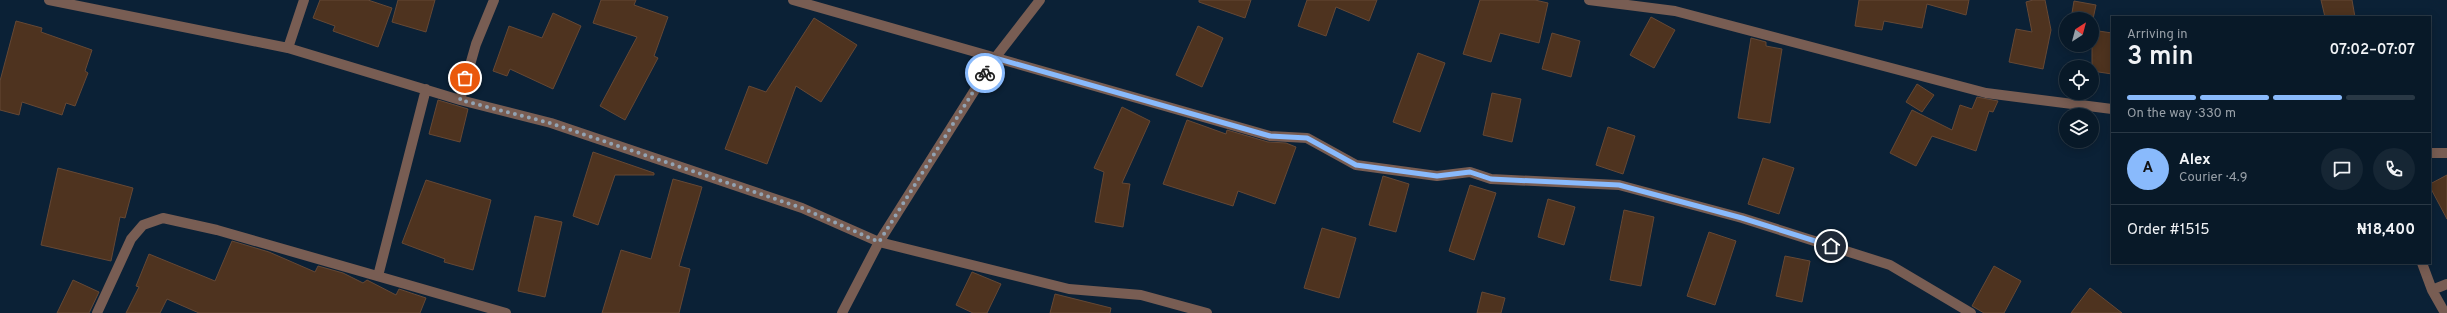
<!DOCTYPE html>
<html lang="en">
<head>
<meta charset="utf-8">
<style>
	:root { --surface:#081928; --page:#162634; --text:#f1f3f6; --muted:#98a0a8; --line:#293845; --accent:#89bafc }
	body { margin:0; font-family:Overpass,sans-serif; background:var(--page); color:var(--text); height:100vh; display:flex; flex-direction:column; font-size:15px; white-space:nowrap }
	* { box-sizing:border-box; margin:0 }
	p { font-size:13px; color:var(--muted) }
	.icon { flex:none; width:22px; height:22px; fill:none; stroke:currentColor; stroke-width:2; stroke-linecap:round; stroke-linejoin:round }
	.map { position:relative; flex:1; overflow:hidden }
	.details { position:absolute; left:2111px; top:16px; width:320px; height:248px; display:flex; flex-direction:column; background:var(--surface); border-radius:0px; box-shadow:0 2px 10px #0003,0 0 0 1px var(--line) }
	.details>* { flex:none }
	.needle { width:26px; rotate:36deg }
	.buttons { position:absolute; left:2059px; top:12px; display:grid; gap:8px }
	.buttons a { display:grid; place-items:center; width:40px; height:40px; border-radius:50%; background:var(--surface); box-shadow:0 2px 10px #0003,0 0 0 1px var(--line); font-size:20px }
	.pin { position:absolute; display:grid; place-items:center; width:34px; height:34px; color:#fff; margin:-17px; border:2px solid #fff; border-radius:50%; box-shadow:0 1px 4px #0007 }
	.courier { position:absolute; display:grid; place-items:center; width:40px; height:40px; margin:-20px; border:3px solid #89bafc; border-radius:50%; background:#fff; color:#222; box-shadow:0 1px 5px #0007 }
	.overview em { font-style:normal; font-weight:600 }
	.overview div { display:flex; flex-direction:column-reverse }
	.overview { display:flex; align-items:center; justify-content:space-between; height:68px; padding:0 16px }
	h1 { font-size:26px; font-weight:600; line-height:30px }
	.bar { display:grid; grid-template-columns:repeat(4,1fr); gap:6px 4px; align-content:center; height:48px; padding:0 16px }
	.bar i { height:5px; border-radius:3px; background:var(--line) }
	.bar .active { background:var(--accent) }
	.bar p { grid-column:span 4 }
	.line { display:flex; align-items:center; gap:10px; padding:0 16px; border-top:1px solid var(--line) }
	.line div { flex:1 }
	.round { display:grid; place-items:center; flex:none; width:42px; height:42px; border-radius:21px; background:var(--page) }
	.map>svg:first-child { display:block }
</style>
</head>
<body>
<div class="map">
<svg width="2447" height="313" viewBox="0 0 2447 313">
	<rect width="100%" height="100%" fill="#0b2136"/>
	<path fill="#4e331f" stroke="#654835" d="M320,0H368L392,8L378,47L333,31L335,26L313,18Z
		M398,0H435L426,32L392,22Z
		M601,0H636L634,5L668,17L654,56L658,58L625,120L600,106L637,37L593,23Z
		M1199,0H1251L1245,18L1199,2Z
		M1307,0H1377L1369,21L1336,7L1326,36L1298,26Z
		M1480,0H1535L1548,3L1539,43L1500,33L1491,62L1463,54Z
		M1859,0H1969L1966,15L1927,4L1922,28L1884,21L1882,30L1855,26Z
		M2033,0H2045L2051,30L2043,69L2009,62L2016,29L2032,32L2026,2Z
		M2321,0H2352L2355,17H2325Z
		M2074,1L2096,5L2093,19H2071Z
		M553,13L581,26L553,89L510,69L507,76L493,71L509,26L542,38Z
		M1651,17L1675,30L1654,68L1630,55Z
		M814,18L857,45L821,102L796,86L767,164L725,149L749,86L766,92Z
		M16,21L42,28L41,32L92,50L85,71L88,73L75,106L66,103L62,115L22,102L19,115L0,110V81Z
		M1198,26L1223,38L1202,87L1176,75Z
		M2092,30L2112,33V74L2092,71Z
		M1552,33L1580,41L1571,77L1542,69Z
		M1751,38L1766,42V46L1782,49L1770,123L1738,118Z
		M1418,53L1445,63L1420,132L1393,122Z
		M1917,84L1934,95L1922,112L1906,102Z
		M1492,93L1521,99L1512,142L1483,135Z
		M1977,97L1998,101L1993,112L1989,111L1976,151L1932,136L1916,166L1890,153L1912,110L1952,130L1960,105L1972,109Z
		M438,100L468,109L460,142L429,134Z
		M1122,107L1150,121L1122,183L1130,184L1123,227L1095,222L1104,172L1094,168Z
		M1187,120L1226,134L1227,130L1268,142L1286,143L1296,147L1275,204L1238,191L1233,206L1163,184Z
		M1608,127L1635,136L1623,174L1596,165Z
		M593,152L654,173V175H615L598,225L573,216Z
		M1763,158L1794,168L1779,214L1748,204Z
		M58,168L133,188L125,218L120,217L111,261L41,245Z
		M2447,175V219L2430,187V184Z
		M1383,176L1409,184L1396,232L1369,225Z
		M673,179L702,187L679,266L690,269L679,313H602L621,250L651,259Z
		M426,180L491,200L473,270L444,262L445,259L402,243Z
		M1470,185L1496,193L1474,260L1449,251Z
		M1548,199L1575,207L1564,245L1538,237Z
		M1624,210L1654,217L1641,286L1610,280Z
		M535,216L562,222L545,297L518,291Z
		M1322,228L1356,238L1339,298L1304,288Z
		M1709,232L1736,241L1715,305L1687,296Z
		M232,241L269,252L315,272L318,266L343,273L363,283L367,280L396,295L399,289L426,298L420,313H199L167,299L160,313H126L139,287L136,286L149,254L215,281Z
		M1785,256L1810,261L1802,302L1776,296Z
		M1994,266L2021,281L2004,313H1984L1972,306Z
		M972,272L1001,284L987,313H973L956,305Z
		M73,280L99,292L89,313H57Z
		M2090,288L2122,313H2071Z
		M1482,292L1505,298L1501,313H1477Z
		M1055,294L1111,308L1110,313H1050Z"/>
	<g fill="none" stroke-linecap="round" stroke-linejoin="round">
		<path stroke="#785d53" stroke-width="10" d="M49,0L288,48L460,100L551,123L802,208L879,242L1069,289L1141,295L1207,313
			M793,0L1270,136L1307,138L1356,165L1437,176L1470,172L1491,179L1619,185L1742,218L1890,265L1971,313
			M1589,0L1675,11L1986,93L2112,109
			M288,48L304,0
			M460,100L476,44L494,0
			M2430,153H2447
			M2422,263L2432,290L2445,313
			M378,276L426,89
			M2432,290L2447,284
			M97,313L131,239L143,225L163,218L217,230L506,313
			M842,313L879,242L995,58L1040,0"/>
	</g>
	<g fill="none" stroke-linecap="round" stroke-linejoin="round">
		<path stroke="#92a3b3" stroke-width="4" stroke-dasharray="0 7.2" d="M465,78L460,100L550,123L802,208L879,242L985,73"/>
		<path stroke="#89bafc" stroke-width="5" d="M985,73L995,58L1270,136L1307,138L1356,165L1437,176L1470,172L1491,179L1619,185L1742,218L1831,246"/>
	</g>
</svg>
<div class="buttons">
<a><svg class="needle" viewBox="-14 -14 28 28"><path d="M0-13l5 13h-10z" fill="#e53935"/><path d="M0 13l5-13h-10z" fill="#98a0a8"/></svg></a>
<a><svg class="icon" aria-label="locate" viewBox="0 0 24 24"><circle cx="12" cy="12" r="6"/><path d="M12 2v4M12 18v4M2 12h4M18 12h4"/></svg></a>
<a><svg class="icon" aria-label="layers" viewBox="0 0 24 24"><path d="M12 4l9 5-9 5-9-5zM3 14l9 5 9-5"/></svg></a>
</div>
<div class="pin" style="left:465px;top:78px;background:#ea580c"><svg class="icon" aria-label="bag" viewBox="0 0 24 24"><path d="M5 8h14l-1 12H6zM9 8a3 3 0 0 1 6 0"/></svg></div>
<div class="pin" style="left:1831px;top:246px;background:#1f2937"><svg class="icon" aria-label="home" viewBox="0 0 24 24"><path d="M3 11l9-7 9 7M6 9v11h12V9"/></svg></div>
<div class="courier" style="left:985px;top:73px"><svg class="icon" aria-label="bike" viewBox="0 0 24 24"><circle cx="6" cy="16" r="4"/><circle cx="18" cy="16" r="4"/><path d="M6 16l4-8h5l3 8M10 8l3 8H6M13 5h3"/></svg></div>
<section class="details">
<div class="overview"><div><h1>3 min</h1><p>Arriving in</p></div><em>07:02–07:07</em></div>
<div class="bar"><i class="active"></i><i class="active"></i><i class="active"></i><i></i><p>On the way · 330 m</p></div>
<div class="line" style="height:72px"><b class="round" style="background:var(--accent);color:#111">A</b><div><b>Alex</b><p>Courier · 4.9</p></div><a class="round"><svg class="icon" aria-label="chat" viewBox="0 0 24 24"><path d="M4 5h16v11H9l-5 4z"/></svg></a><a class="round"><svg class="icon" aria-label="phone" viewBox="0 0 24 24"><path d="M5 4h4l2 5-3 2q2 4 5 5l2-3 5 2v4C11 20 4 13 5 4z"/></svg></a></div>
<div class="line" style="height:52px"><div>Order #1515</div><b>₦18,400</b></div>
</section>
</div>
</body>
</html>
